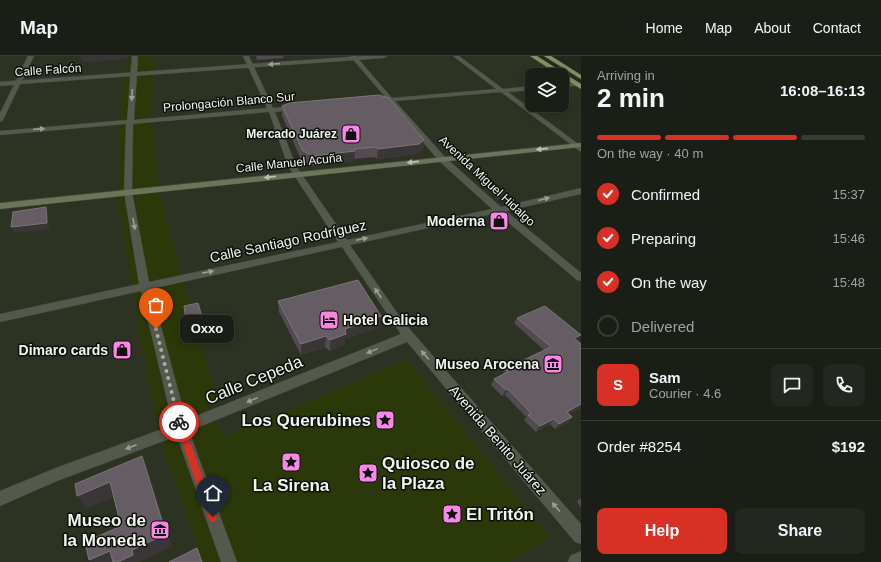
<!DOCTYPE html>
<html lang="en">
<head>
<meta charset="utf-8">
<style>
	:root { --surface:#1b1e16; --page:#24271f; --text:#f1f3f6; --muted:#a0a2a1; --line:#393c35; --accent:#d93025 }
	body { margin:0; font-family:Helvetica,sans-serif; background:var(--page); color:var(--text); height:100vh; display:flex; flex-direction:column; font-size:15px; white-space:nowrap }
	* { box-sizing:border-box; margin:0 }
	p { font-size:13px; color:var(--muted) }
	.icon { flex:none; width:22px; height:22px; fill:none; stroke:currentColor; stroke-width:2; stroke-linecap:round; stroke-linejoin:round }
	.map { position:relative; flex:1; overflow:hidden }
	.side { display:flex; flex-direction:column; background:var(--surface); width:300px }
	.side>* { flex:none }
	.buttons { position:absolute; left:525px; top:12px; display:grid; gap:8px }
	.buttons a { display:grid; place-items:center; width:44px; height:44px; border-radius:8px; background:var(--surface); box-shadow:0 2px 10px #0003,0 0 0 1px var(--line); font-size:20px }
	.pin { position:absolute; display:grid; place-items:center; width:34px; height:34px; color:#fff; margin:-41px -17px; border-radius:50% 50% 50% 0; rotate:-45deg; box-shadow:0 0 4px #0007 }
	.pin .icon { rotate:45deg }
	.courier { position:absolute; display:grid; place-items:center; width:40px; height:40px; margin:-20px; border:3px solid #d93025; border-radius:50%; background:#fff; color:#222; box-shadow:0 1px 5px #0007 }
	.bubble { position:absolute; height:28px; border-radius:8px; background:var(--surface); box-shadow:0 2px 10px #0003,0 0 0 1px var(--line); font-size:13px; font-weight:600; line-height:28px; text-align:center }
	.headline em { font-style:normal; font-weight:600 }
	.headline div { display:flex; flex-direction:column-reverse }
	.headline { display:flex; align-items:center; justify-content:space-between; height:68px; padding:0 16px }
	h1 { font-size:26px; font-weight:600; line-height:30px }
	.bar { display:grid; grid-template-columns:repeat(4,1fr); gap:6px 4px; align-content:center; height:48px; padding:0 16px }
	.bar i { height:5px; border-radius:3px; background:var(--line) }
	.bar .current { background:var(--accent) }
	.bar p { grid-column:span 4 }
	.line { display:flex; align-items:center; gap:10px; padding:0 16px; border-top:1px solid var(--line) }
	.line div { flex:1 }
	.round { display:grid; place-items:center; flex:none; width:42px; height:42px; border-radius:8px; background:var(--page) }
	ol { padding:0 16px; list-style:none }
	li { display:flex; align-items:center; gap:12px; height:44px }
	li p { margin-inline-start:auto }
	li .icon { padding:4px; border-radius:50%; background:var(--accent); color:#fff; stroke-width:4 }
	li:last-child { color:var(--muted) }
	li i { width:22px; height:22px; border:2px solid var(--line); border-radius:50% }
	.action { display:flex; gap:8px; margin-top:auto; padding:8px 16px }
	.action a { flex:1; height:46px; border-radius:8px; background:var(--accent); color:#fff; font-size:16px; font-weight:600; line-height:46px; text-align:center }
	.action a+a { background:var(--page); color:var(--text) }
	header { display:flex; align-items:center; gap:24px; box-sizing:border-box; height:56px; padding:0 20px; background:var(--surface); border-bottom:1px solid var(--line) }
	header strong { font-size:19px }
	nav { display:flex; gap:22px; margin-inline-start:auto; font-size:14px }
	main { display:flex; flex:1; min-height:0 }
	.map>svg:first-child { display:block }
</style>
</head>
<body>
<header>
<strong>Map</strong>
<nav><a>Home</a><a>Map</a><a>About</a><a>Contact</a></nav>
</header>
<main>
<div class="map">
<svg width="581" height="506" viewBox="0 0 581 506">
	<rect width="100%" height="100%" fill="#24281d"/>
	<path fill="#2d3322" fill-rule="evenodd" d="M0,0H535L581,29V506H0ZM532,19H562V49H532Z"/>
	<path fill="#2b3809" d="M130,0H154L152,62L159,132L182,220L218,344L208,347L223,381L407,304L550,481L511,506H204L163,392L140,282L118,145L119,72L125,16Z"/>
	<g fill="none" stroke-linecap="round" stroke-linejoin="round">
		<defs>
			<path id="minor" d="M28,0H34L21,27L16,28L15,27Z
				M132,0H138L134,64L267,52L243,0H249L273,52L296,50L299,52L296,54L275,56L296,110L347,184L492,153L439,105L389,46H373V44L386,42L350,0H356L392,42L496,33L453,0H459L503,33L532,30V34L508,36L581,90V96L501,36L395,45L445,101L501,151L581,132V138L506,155L581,217V225L577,224L497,157L350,189L398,258L413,277L581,468V488L575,486L407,286L189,375L237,506H221L177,380L57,425L0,450V435L53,413L173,369L141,235L0,266V258L139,228L124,136L126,68L0,79V75L127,64ZM269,56L288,110L338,186L149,226L132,136L133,68ZM342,191L401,278L186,364L151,233Z
				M577,26L579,27V29L562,32V28Z
				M581,495V506H568L570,500Z"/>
			<path id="tertiary" d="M362,0H387L384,2L20,28L3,64L0,66V57L14,29L0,30V26Z"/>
			<path id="secondary" d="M581,87V91L0,153V147Z"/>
			<path id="primary" d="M530,0H537L581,28V33L562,21V19H559Z
				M544,0H551L581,19V23Z"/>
		</defs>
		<use href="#minor" stroke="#3f433a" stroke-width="1"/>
		<use href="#tertiary" stroke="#3f433a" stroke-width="1"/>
		<use href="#secondary" stroke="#3f433a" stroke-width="1"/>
		<use href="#primary" stroke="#3f433a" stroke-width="1"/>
		<use href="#minor" fill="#54594d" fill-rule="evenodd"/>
		<use href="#tertiary" fill="#54594d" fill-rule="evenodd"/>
		<use href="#secondary" fill="#6a7559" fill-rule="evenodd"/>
		<use href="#primary" fill="#819164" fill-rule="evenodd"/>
	</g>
	<path fill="#544b52" d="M256,0H283L284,2L257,4Z
		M282,50L424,84L422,94L417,98L377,103L375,101L354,103V105L314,110L302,106L282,60Z
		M278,245L381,260L379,271L345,283L344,289L330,295L325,291L301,299L279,256Z
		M517,262L577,284L581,288V352L569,358L572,361L568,366L555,373L550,368L536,376L524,364L526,361L505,339L502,340L491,329L494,323L502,319L505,313L544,294L514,267Z
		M581,442V451L577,446Z"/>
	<path fill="#3a3536" d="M81,0H128V3L83,6Z
		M424,84L422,94L417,98L377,103L378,93Z
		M355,95L354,105L314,110V100Z
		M46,151L48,156L49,173L14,177L11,171Z
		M381,260L379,271L345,283L344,289L330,295V284L345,273Z
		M202,261L203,267L187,270L186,264Z
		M581,279L577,285L574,282Z
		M326,280L325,291L301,299V288Z
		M508,333L505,339L502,340L506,334Z
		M581,348V352L563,361L567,356Z
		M572,361L568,366L555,373L559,368Z
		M554,363L550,368L536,376L540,370Z
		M142,400L148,414L172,490L140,506H90L89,504L110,495L132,494Z
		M110,426L118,439L86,453L77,440Z"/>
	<path fill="#655d63" stroke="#7b7578" d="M379,39L389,42L424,84L419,88L378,93L377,91L354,93L355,95L314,100L303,95L282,50L289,47Z
		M46,151L47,167L11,171L13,156Z
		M358,224L381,260L345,273L346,278L330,284L326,280L301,288L278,245Z
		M198,247L202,261L186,264L184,250Z
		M545,250L581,279L574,282L581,288V348L567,356L572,361L559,368L554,363L540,370L528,359L531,357L508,333L506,334L494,323L508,316L505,313L551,291L517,262Z
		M142,400L166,478L132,494L133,499L118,506H113L110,495L89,504L85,486L121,470L110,426L77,440L75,428Z
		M197,492L202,506H169Z"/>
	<defs><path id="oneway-solid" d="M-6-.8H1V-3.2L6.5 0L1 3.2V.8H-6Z"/></defs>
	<g fill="#9b9f95">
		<use href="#oneway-solid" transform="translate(274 8) rotate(176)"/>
		<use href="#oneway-solid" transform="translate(132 39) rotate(94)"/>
		<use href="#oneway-solid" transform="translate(39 73) rotate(-5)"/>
		<use href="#oneway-solid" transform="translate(544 143) rotate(-14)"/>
		<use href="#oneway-solid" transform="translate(134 168) rotate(80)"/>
		<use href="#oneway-solid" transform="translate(362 183) rotate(-12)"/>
		<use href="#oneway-solid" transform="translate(208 216) rotate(-12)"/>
		<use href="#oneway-solid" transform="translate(378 237) rotate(-124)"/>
		<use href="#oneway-solid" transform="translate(372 295) rotate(158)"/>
		<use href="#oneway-solid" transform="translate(425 299) rotate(-131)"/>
		<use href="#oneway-solid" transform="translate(252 344) rotate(158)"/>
		<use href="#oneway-solid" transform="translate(131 391) rotate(159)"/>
		<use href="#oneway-solid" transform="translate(556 451) rotate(-131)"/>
	</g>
	<g fill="#bcc2b2">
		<use href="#oneway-solid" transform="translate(542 93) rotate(174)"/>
		<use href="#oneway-solid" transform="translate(413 106) rotate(174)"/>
		<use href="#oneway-solid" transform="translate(270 121) rotate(174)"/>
	</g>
	<path fill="#d93025" d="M179,363L183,366L217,461L216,465L213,466L210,465L208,461L175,366Z"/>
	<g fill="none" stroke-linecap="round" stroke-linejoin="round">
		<path stroke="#aaada5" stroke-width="4" stroke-dasharray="0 7.2" d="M156,273L179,366"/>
	</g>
	<defs>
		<symbol id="shop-square" viewBox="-11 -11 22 22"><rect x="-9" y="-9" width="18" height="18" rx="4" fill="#fa87e7" stroke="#0e100b"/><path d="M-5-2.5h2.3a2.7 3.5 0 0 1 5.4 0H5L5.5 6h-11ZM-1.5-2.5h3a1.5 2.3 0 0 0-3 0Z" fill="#111"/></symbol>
		<symbol id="hotel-square" viewBox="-11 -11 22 22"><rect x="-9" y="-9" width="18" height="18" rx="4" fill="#fa87e7" stroke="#0e100b"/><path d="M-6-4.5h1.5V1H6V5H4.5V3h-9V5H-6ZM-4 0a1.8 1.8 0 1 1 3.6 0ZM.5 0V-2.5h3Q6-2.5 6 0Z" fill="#111"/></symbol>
		<symbol id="museum-square" viewBox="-11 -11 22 22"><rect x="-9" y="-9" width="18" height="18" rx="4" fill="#fa87e7" stroke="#0e100b"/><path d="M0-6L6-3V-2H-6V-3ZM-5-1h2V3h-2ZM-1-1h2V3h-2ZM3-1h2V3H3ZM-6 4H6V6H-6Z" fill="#111"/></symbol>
		<symbol id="sight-square" viewBox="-11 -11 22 22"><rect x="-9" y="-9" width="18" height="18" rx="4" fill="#fa87e7" stroke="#0e100b"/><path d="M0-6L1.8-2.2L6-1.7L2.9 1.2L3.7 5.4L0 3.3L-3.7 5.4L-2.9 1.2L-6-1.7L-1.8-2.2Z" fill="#111"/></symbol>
	</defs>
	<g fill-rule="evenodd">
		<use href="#shop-square" x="340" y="67" width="22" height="22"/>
		<use href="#shop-square" x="488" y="154" width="22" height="22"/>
		<use href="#hotel-square" x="318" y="253" width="22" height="22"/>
		<use href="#shop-square" x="111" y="283" width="22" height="22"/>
		<use href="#museum-square" x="542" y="297" width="22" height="22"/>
		<use href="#sight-square" x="374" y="353" width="22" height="22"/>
		<use href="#sight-square" x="280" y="395" width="22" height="22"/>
		<use href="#sight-square" x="357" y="406" width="22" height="22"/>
		<use href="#sight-square" x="441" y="447" width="22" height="22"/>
		<use href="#museum-square" x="149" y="463" width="22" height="22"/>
	</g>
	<g text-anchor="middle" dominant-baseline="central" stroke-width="3" stroke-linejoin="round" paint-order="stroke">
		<g font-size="12" fill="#f2f5ee" stroke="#0e100b">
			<text transform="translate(48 14) rotate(-4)">Calle Falcón</text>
			<text transform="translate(229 46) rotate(-5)">Prolongación Blanco Sur</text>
			<text transform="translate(289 107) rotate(-6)">Calle Manuel Acuña</text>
			<text transform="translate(487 125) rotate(43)">Avenida Miguel Hidalgo</text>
		</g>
		<g font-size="12" font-weight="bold" fill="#f2f5ee" stroke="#0e100b" text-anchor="end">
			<text x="337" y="78">Mercado Juárez</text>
		</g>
		<g font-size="14" font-weight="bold" fill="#f2f5ee" stroke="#0e100b" text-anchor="end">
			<text x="485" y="165">Moderna</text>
			<text x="343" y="264" text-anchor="start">Hotel Galicia</text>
			<text x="108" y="294">Dimaro cards</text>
			<text x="539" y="308">Museo Arocena</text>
		</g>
		<g font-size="14" fill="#f2f5ee" stroke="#0e100b">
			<text transform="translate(288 185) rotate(-12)">Calle Santiago Rodríguez</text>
			<text transform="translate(498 384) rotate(49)">Avenida Benito Juárez</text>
		</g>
		<g font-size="17" fill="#f2f5ee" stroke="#0e100b">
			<text transform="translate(254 324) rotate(-22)">Calle Cepeda</text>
		</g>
		<g font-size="17" font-weight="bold" fill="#f2f5ee" stroke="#0e100b" text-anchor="end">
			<text x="371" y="364">Los Querubines</text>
			<text x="382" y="407" text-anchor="start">Quiosco de<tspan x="382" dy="20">la Plaza</tspan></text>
			<text x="291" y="429" text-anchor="middle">La Sirena</text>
			<text x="466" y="458" text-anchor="start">El Tritón</text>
			<text x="146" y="464">Museo de<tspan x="146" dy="20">la Moneda</tspan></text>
		</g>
	</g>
</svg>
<div class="buttons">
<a><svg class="icon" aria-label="layers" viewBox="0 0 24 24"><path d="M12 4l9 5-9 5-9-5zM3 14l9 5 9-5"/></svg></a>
</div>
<div class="pin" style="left:156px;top:273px;background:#ea580c"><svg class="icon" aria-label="bag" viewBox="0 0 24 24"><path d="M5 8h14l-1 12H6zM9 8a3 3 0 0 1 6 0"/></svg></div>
<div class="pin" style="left:213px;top:461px;background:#1f2937"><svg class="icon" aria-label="home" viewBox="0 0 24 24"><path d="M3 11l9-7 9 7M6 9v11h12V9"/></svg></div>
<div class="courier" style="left:179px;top:366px"><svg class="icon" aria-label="bike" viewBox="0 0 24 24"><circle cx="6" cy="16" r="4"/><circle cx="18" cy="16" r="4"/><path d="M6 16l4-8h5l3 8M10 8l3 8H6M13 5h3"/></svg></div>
<div class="bubble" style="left:180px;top:259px;width:54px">Oxxo</div>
</div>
<section class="side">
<div class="headline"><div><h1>2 min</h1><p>Arriving in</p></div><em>16:08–16:13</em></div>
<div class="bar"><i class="current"></i><i class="current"></i><i class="current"></i><i></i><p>On the way · 40 m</p></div>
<ol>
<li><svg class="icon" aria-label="check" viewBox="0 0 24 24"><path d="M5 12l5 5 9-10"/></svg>Confirmed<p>15:37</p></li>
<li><svg class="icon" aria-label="check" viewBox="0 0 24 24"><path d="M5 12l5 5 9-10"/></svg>Preparing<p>15:46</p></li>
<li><svg class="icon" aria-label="check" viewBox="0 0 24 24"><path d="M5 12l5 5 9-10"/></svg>On the way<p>15:48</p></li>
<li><i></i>Delivered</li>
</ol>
<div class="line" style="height:72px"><b class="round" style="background:var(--accent);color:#fff">S</b><div><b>Sam</b><p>Courier · 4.6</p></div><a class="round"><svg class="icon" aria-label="chat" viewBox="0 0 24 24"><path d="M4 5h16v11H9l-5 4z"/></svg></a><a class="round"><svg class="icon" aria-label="phone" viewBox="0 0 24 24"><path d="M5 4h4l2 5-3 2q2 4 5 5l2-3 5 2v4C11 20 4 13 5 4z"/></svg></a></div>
<div class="line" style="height:52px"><div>Order #8254</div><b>$192</b></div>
<div class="action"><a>Help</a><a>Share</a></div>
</section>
</main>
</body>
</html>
